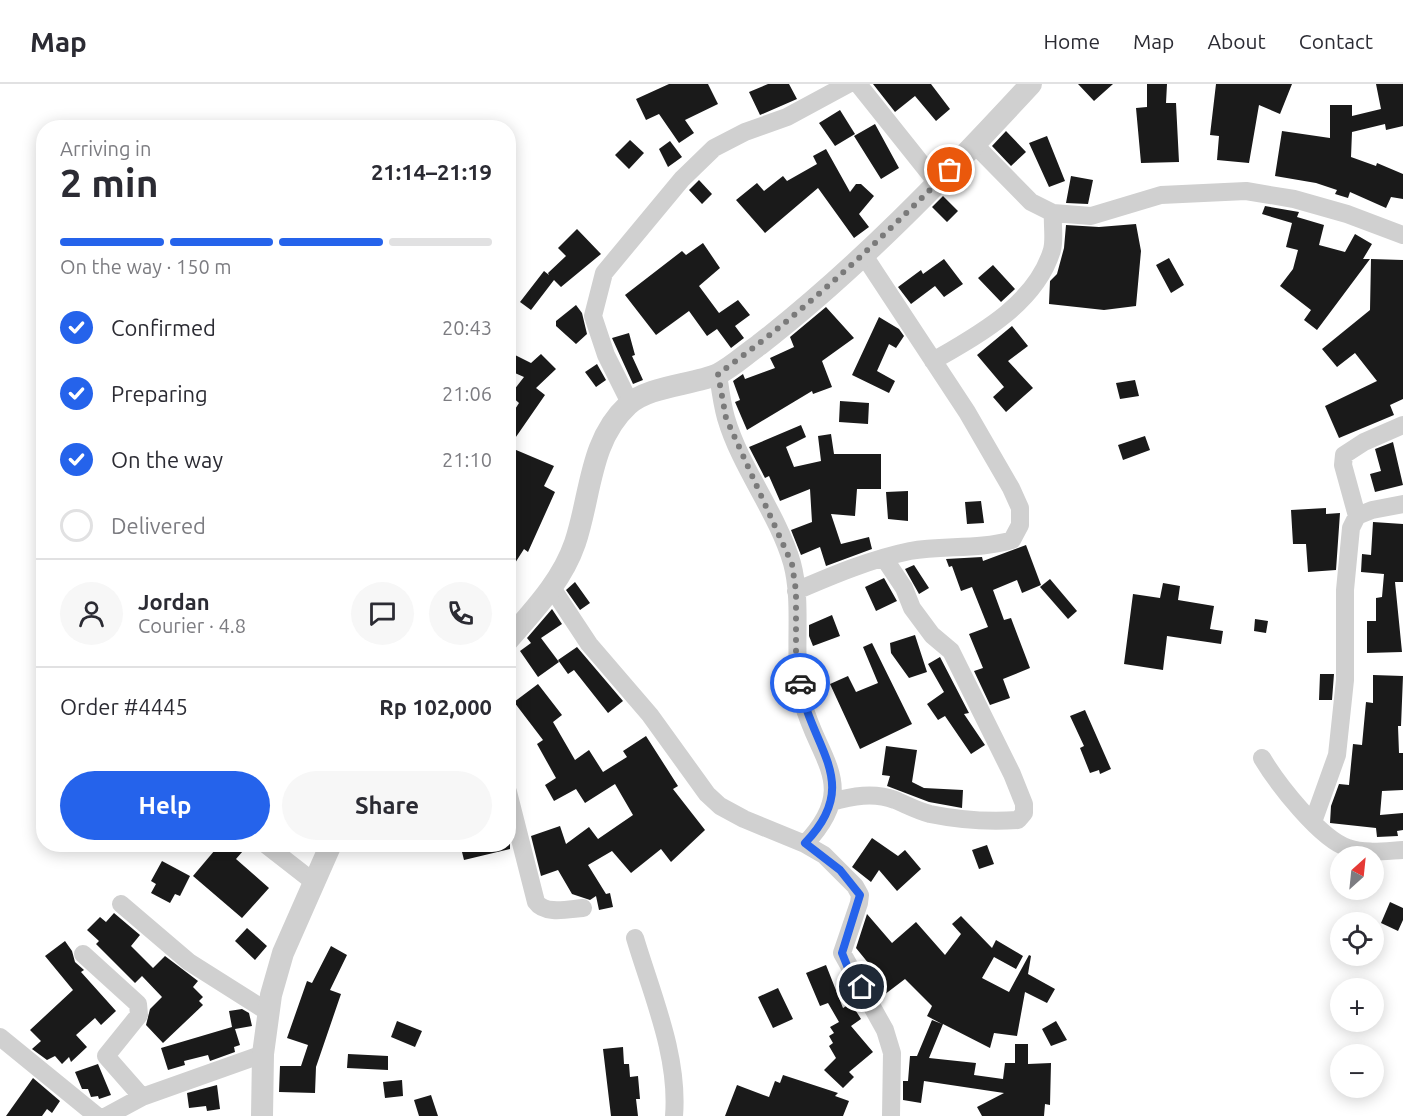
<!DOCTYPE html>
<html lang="en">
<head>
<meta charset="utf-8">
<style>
	:root { --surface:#fff; --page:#f7f7f7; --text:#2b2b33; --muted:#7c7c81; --line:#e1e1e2; --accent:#2563eb }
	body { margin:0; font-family:Ubuntu,sans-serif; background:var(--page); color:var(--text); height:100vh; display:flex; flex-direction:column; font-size:22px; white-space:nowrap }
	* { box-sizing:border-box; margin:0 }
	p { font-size:20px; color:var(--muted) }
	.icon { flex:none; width:33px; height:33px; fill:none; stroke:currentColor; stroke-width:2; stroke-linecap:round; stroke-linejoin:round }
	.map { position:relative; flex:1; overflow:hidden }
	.sheet { position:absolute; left:36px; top:36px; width:480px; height:732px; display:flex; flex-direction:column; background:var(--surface); border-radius:24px; box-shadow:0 3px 15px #0003 }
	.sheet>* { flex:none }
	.needle { width:39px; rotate:27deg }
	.controls { position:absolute; left:1330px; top:762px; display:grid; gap:12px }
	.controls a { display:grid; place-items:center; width:54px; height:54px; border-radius:50%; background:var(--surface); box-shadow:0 3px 15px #0003; font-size:30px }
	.pin { position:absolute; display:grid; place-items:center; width:51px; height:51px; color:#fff; margin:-26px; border:3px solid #fff; border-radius:50%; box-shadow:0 2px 6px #0007 }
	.courier { position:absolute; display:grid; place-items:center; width:60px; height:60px; margin:-30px; border:4px solid #2563eb; border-radius:50%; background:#fff; color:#222; box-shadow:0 2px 8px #0007 }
	.headline em { font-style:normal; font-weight:700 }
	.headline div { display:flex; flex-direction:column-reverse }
	.headline { display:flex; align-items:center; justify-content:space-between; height:102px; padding:0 24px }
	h1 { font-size:39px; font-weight:700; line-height:45px }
	.bar { display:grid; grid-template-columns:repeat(4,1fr); gap:9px 6px; align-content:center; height:72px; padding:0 24px }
	.bar i { height:8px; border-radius:4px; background:var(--line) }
	.bar .selected { background:var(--accent) }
	.bar p { grid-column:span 4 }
	.line { display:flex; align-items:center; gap:15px; padding:0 24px; border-top:2px solid var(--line) }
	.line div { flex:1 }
	.round { display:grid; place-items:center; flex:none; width:63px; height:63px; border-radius:32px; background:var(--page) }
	ol { padding:0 24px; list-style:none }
	li { display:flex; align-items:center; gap:18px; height:66px }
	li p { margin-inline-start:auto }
	li .icon { padding:6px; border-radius:50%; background:var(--accent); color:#fff; stroke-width:4 }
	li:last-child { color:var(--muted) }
	li i { width:33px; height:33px; border:3px solid var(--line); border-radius:50% }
	.button { display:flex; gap:12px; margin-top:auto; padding:12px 24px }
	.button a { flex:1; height:69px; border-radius:36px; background:var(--accent); color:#fff; font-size:24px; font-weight:700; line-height:69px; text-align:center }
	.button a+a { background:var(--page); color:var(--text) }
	header { display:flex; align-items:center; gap:36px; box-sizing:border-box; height:84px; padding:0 30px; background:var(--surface); border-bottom:2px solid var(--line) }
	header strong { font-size:28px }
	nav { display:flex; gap:33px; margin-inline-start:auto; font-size:21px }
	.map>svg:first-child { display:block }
</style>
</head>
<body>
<header>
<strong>Map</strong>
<nav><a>Home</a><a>Map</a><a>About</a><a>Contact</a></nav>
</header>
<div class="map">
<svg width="1403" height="1032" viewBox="0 0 1403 1032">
	<rect width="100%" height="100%" fill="#fff"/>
	<path fill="#1a1a1a" d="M669,0H708L718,20L685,36L694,49L679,59L659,30L646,36L636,15Z
		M768,0H789L797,15L760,31L749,8Z
		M873,0H931L950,25L936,37L915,12L895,28Z
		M1078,0H1113L1094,17Z
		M1147,0H1167L1166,19H1176L1179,78L1141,79L1136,24L1147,23Z
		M1216,0H1292L1280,30L1259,21L1249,79L1217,76L1219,52L1210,51Z
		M1376,0H1403V42L1386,46L1385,40L1352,48L1351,73L1376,82L1377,79L1403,90V115L1391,113L1386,124L1350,108L1348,114L1335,110L1337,106L1316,99L1275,92L1282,47L1330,54V21H1352V32L1381,25Z
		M840,26L855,50L835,62L819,39Z
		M875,40L899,84L881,95L854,52Z
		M1006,47L1026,68L1011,82L992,62Z
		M1047,52L1065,97L1049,103L1029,59Z
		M630,56L644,69L629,85L615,71Z
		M670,57L682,73L668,83L659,65Z
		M826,65L850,108L856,100H861L874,112L859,130L869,143L854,154L818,104L765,149L736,116L757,99L764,107L783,92L787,97L817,80L813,72Z
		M1071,92L1093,96L1088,120L1066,119Z
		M699,96L712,110L702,120L689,106Z
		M943,112L958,127L947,138L932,123Z
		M1265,122L1299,128L1297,133L1324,141L1319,161L1345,168L1355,150L1372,160L1363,175H1370L1317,246L1304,236L1311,226L1280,202L1293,185L1298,166L1286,163L1292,139L1262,130Z
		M1136,140L1141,167L1136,222L1104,226L1049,220L1050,197L1057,190L1064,164L1066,141L1099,143Z
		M577,145L601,170L561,203L554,196L531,226L520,218L544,187L549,191L548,189L566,172L558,164Z
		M703,159L720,184L699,202L719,229L738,216L750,231L735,242L744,254L731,264L717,245L707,252L689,227L656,251L625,211L682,167L686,171Z
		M1169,174L1184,201L1171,209L1156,181Z
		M944,175L963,200L944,213L935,202L911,220L898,203L921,186L923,190Z
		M1371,175L1403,176V315L1390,321L1394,331L1339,354L1325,322L1377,297L1355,269L1337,283L1322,265L1370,226Z
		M993,181L1015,205L1001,218L978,194Z
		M576,221L582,229L587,250L576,260L556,242V237Z
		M826,223L854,254L822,277L832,303L813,310L812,307L747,346L735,318L740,316L733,297L743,290L745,295L775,284L770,274L794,263L790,253Z
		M879,233L899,245L904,252L896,264L889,260L877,287L895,297L889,309L852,291Z
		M1012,242L1028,262L1008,277L1033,304L1006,328L993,313L1004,303L977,271Z
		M629,249L635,271L632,272L643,296L633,300L612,254Z
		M541,270L556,285L536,304L545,311L509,363L554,382L544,402L555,408L528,468L524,465L508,490V336L519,319L510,311L524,293L508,286V277L515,271L531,279Z
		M597,280L606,296L596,303L585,288Z
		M1135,296L1139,312L1120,315L1116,299Z
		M840,317L869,319L868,340L839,338Z
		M801,341L806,353L786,363L794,383L821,377L818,352L831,350L834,370H881V405H857L855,432L831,430L841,460L869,453L872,465L826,482L820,463L801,471L791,446L812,438L810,405L780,417L769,392L765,394L749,363Z
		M1145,352L1150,366L1123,376L1118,361Z
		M1393,358L1403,401L1375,408L1370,390L1381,387L1375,365Z
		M908,407V437L888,435L886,408Z
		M981,417L984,439L967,440L965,418Z
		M1326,424V430L1340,429L1336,486L1308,488L1306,460H1293L1291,426Z
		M1373,438L1403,440V498H1395L1402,568L1367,569V537H1376V514L1382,513L1384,490L1361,488L1362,470L1371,471Z
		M1026,461L1041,501L1022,509L1017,496L993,506L1004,536L1011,534L1030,584L1003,595L1010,614L990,621L974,587L983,584L969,550L988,543L972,503L961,507L952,482L949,483L946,475L982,473L983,477Z
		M914,481L929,504L919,510L905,485Z
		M884,494L897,517L876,527L865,503Z
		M1050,495L1077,527L1068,535L1040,503Z
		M575,498L590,519L580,526L566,506Z
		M1163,499L1180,502L1178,516L1214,522L1210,545L1223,547L1221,560L1167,552L1163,586L1124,580L1133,510L1160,514Z
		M552,525L562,540L541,554L559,578L538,593L520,567L531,559L527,554Z
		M832,531L840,552L813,562L809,552V541Z
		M1255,535L1268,537L1266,549L1254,547Z
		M915,551L927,588L909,594L891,569L890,559Z
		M872,559L912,640L860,665L830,600L848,592L856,608L878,599L863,563Z
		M577,563L623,617L608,629L574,586L568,590L558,576Z
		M940,573L969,629L964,630L985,661L971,670L945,632L938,636L927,620L944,608L928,580Z
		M1320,590H1334L1332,616H1319Z
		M1373,591L1403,592L1401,642H1398L1399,669H1403V706L1382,707L1380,731L1403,729V746L1397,747L1398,752L1377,753L1376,744L1330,739L1331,722L1339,700L1349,701L1353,660L1362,661L1366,618L1373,619Z
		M538,600L562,631L553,638L575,676L589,666L603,688L627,673L623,667L646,652L678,702L673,705L705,746L671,778L661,765L631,789L612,767L588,781L606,810L610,809L613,823L599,826L596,812L590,816L572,810L558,786L541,792L531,752L560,742L566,760L589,743L598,755L633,731L615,700L585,719L576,705L554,717L545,701L556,694L537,660L543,656L514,618Z
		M1085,626L1111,685L1100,690L1099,686L1090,689L1080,664L1084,662L1070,632Z
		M886,662L917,666L912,698L924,704L963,706L962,724L929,718L887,702L890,692L882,691Z
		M872,754L898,772L905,766L921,785L897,807L879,786L871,798L852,783Z
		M220,760H249L236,775L269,804L242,834L193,792Z
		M460,760H510V765L464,776Z
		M987,761L994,780L979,785L972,766Z
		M162,777L190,792L180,812L175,810L170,819L151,809L156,800L151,797Z
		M1390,818L1403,824V836L1398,847L1381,839Z
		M114,829L140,851L131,862L153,884L165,872L198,897L193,903L203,913L199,917L203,921L163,959L146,941L150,925L162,913L142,892L135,899L96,860L99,857L87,846L100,833L106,838Z
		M867,830L892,859L916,838L945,871L961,850L952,840L961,832L992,864L996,856L1023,872L1016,885L994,873L982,894L1009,908L1029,871L1031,872L1028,890L1055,905L1047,919L1025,908L1017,952L994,949L990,964L943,940L929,974L976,979L974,991L1003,995L1005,979H1015V960H1028V980L1051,979L1050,1021L1045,1020L1044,1032H982L977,1023L1004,1009L924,997L921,1019L903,1016V997H908L910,972H917L932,936L942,940L927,932L932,922L905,895L880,914L871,897L878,891L856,864Z
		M247,844L267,862L255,876L235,857Z
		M65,857L72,867L75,878L84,886L81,888L116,927L101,941L95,934L76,951L87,963L71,978L69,973L62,980L55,972L47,976L32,965L41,957L30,946L73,906L45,872Z
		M331,862L347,871L330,906L341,910L316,983L315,1009L279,1008L280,982H301L308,961L287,954L307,897L312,899Z
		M826,881L843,924L851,919L861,935L851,942L873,968L849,988L854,993L843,1004L824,986L836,974L829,962L833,959L829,952L834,949L830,943L839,938L828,919L820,922L806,889Z
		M778,904L793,935L773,944L758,913Z
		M242,925L249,929L252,942L235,945L240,961L234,963L235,968L210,977L208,971L184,977L185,981L168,986L161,964L232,943L229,927Z
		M397,937L422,947L415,963L391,953Z
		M1056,937L1067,956L1051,962L1042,945Z
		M623,963L624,980H629L630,993L638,992L640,1015H636L638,1032H611L603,965Z
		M348,970L388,972V986L347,984Z
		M98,980L111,1011L99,1015L98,1012L91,1013L88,1005H82L75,988Z
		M783,991L838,1009L835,1012L849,1017L843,1032H725L737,1001L769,1013L775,997L780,999Z
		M33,994L60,1017L52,1029L47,1025L42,1032H6Z
		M402,996L403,1012L385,1014L383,998Z
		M217,1001L220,1025L207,1027L206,1022L189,1024L187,1009Z
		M431,1011L438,1032H419L414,1016Z"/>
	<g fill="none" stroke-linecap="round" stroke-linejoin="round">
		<path stroke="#d0d0d0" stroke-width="18" d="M858,0L937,99
			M975,61L1031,118L1053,129L1091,132L1161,111L1246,107L1294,115L1347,130L1403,151
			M933,277C978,251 1036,220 1052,166C1055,155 1052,141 1053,129
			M718,290C720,304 722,320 726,334C741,385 777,428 792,479C804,524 791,573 803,619C819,678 860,702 805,760
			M630,319L606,271L593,232L604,189L682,95L714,64L745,48L787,33L848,0
			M1357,432L1343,381L1344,371L1364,358L1403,341
			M552,504L589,560L650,631L707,710L720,722L744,735L805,760L824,771L855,802L860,811L859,819L842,869L885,946L892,969L891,1032
			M796,507C833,491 871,475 910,467C944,461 979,466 1012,456L1020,441V424L1011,404L967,328L863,170
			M1262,674C1277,699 1320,755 1348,764C1365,770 1385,767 1403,766
			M508,708L536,818C545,831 569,825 583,824
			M831,718C852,712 874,708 895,716C907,721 918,727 930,730C959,736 988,738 1018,736L1024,729V720L1012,690L951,567L932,551L912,524L904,504L884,474
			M1313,738L1337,671L1345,596V506L1351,444L1357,432L1372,426L1403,420
			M265,760L315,799
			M121,820L189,878L268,928
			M635,854C652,911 679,972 674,1032
			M83,870L138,920L139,931L106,972L142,1013
			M0,953L97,1032
			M107,1032L142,1013L263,970"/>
		<path stroke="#d0d0d0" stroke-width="22" d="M508,556C534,526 562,497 575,459C591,412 589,357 628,321C648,302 693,301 718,290C732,283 746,270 759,261C858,184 946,92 1031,0
			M262,1032L263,970L271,911L283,869L331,760"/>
	</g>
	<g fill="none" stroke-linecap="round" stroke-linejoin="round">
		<path stroke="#7a7a7a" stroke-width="6" stroke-dasharray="0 10.8" d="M800,599L796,570V507L792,480L726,334L718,290C802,230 877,159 950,86"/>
		<path stroke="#2563eb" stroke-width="8" d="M800,599C810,664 864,698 805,759L840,786L860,811L842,869L848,884L862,903"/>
	</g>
</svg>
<div class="controls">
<a><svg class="needle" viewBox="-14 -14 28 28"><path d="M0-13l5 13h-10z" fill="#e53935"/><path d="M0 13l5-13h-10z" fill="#7c7c81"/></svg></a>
<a><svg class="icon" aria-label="locate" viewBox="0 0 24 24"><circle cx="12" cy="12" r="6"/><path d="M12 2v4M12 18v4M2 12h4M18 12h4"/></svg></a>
<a>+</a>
<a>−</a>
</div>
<div class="pin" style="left:950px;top:86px;background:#ea580c"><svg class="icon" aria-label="bag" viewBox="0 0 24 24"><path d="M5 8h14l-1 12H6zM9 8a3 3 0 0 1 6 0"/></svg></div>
<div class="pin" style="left:862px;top:903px;background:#1f2937"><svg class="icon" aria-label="home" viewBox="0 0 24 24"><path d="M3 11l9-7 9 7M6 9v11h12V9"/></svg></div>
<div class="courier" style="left:800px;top:599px"><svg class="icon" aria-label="car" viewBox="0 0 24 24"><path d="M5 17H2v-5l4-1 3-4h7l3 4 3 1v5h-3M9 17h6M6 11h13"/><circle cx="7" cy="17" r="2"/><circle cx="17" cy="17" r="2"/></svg></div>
<section class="sheet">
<div class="headline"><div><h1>2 min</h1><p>Arriving in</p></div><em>21:14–21:19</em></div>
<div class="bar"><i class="selected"></i><i class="selected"></i><i class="selected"></i><i></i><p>On the way · 150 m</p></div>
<ol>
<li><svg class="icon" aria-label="check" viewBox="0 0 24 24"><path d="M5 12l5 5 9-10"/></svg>Confirmed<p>20:43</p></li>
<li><svg class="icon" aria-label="check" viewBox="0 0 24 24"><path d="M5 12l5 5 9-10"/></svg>Preparing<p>21:06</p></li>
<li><svg class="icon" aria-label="check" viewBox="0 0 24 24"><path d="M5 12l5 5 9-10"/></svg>On the way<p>21:10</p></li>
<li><i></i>Delivered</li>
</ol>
<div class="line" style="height:108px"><a class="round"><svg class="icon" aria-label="person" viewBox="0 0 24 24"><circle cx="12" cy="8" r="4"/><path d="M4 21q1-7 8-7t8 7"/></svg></a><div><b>Jordan</b><p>Courier · 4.8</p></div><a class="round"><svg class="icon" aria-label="chat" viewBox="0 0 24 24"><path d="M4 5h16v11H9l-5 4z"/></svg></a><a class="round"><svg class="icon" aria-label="phone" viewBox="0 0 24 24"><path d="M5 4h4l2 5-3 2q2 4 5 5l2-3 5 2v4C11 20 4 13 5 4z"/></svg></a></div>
<div class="line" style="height:78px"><div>Order #4445</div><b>Rp 102,000</b></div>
<div class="button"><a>Help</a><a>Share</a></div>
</section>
</div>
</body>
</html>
